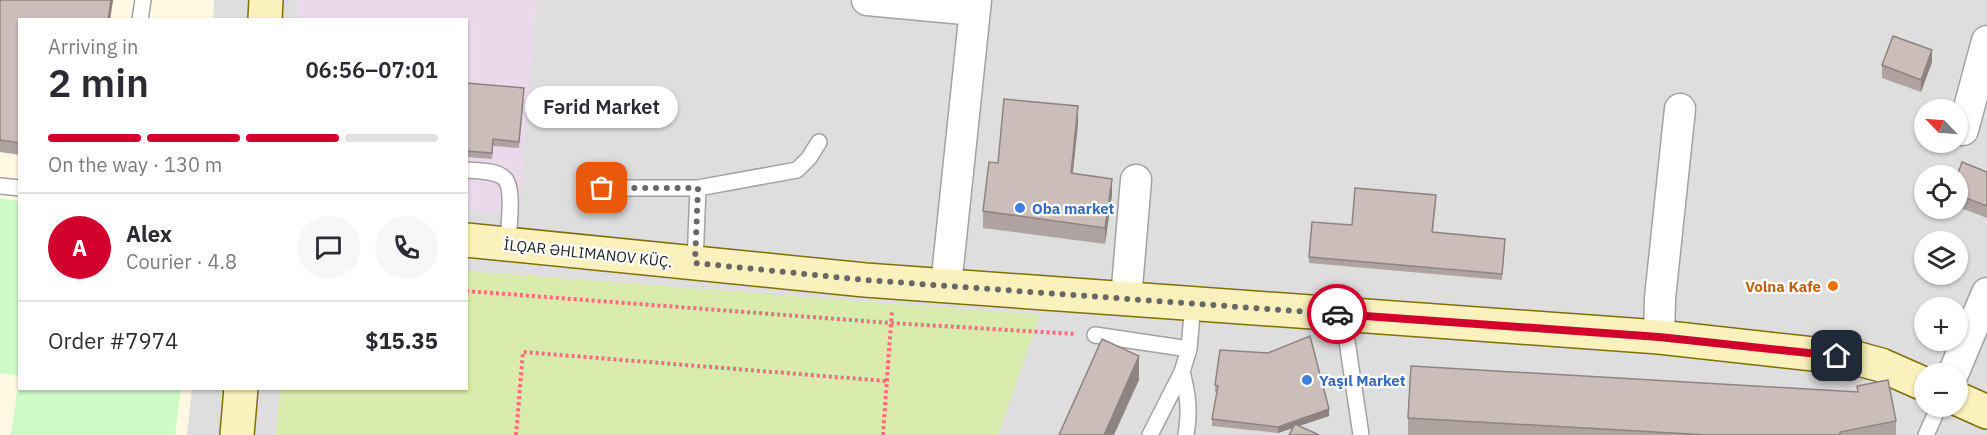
<!DOCTYPE html>
<html lang="en">
<head>
<meta charset="utf-8">
<style>
	:root { --surface:#fff; --page:#f7f7f7; --text:#2b2b33; --muted:#7c7c81; --line:#e1e1e2; --accent:#d2002d }
	body { margin:0; font-family:"IBM Plex Sans",sans-serif; background:var(--page); color:var(--text); height:100vh; display:flex; flex-direction:column; font-size:22px; white-space:nowrap }
	* { box-sizing:border-box; margin:0 }
	p { font-size:20px; color:var(--muted) }
	.icon { flex:none; width:33px; height:33px; fill:none; stroke:currentColor; stroke-width:2; stroke-linecap:round; stroke-linejoin:round }
	.map { position:relative; flex:1; overflow:hidden }
	.side { position:absolute; left:18px; top:18px; width:450px; height:372px; display:flex; flex-direction:column; background:var(--surface); border-radius:0px; box-shadow:0 2px 4px #0004 }
	.side>* { flex:none }
	.needle { width:39px; rotate:295deg }
	.controls { position:absolute; left:1914px; top:99px; display:grid; gap:12px }
	.controls a { display:grid; place-items:center; width:54px; height:54px; border-radius:50%; background:var(--surface); box-shadow:0 2px 4px #0004; font-size:30px }
	.pin { position:absolute; display:grid; place-items:center; width:51px; height:51px; color:#fff; margin:-26px; border-radius:12px; box-shadow:0 3px 9px #0006 }
	.courier { position:absolute; display:grid; place-items:center; width:60px; height:60px; margin:-30px; border:4px solid #d2002d; border-radius:50%; background:#fff; color:#222; box-shadow:0 2px 8px #0007 }
	.bubble { position:absolute; height:42px; border-radius:21px; background:var(--surface); box-shadow:0 2px 4px #0004; font-size:20px; font-weight:600; line-height:42px; text-align:center }
	.head em { font-style:normal; font-weight:600 }
	.head div { display:flex; flex-direction:column-reverse }
	.head { display:flex; align-items:center; justify-content:space-between; height:102px; padding:0 30px }
	h1 { font-size:39px; font-weight:600; line-height:45px }
	.bar { display:grid; grid-template-columns:repeat(4,1fr); gap:9px 6px; align-content:center; height:72px; padding:0 30px }
	.bar i { height:8px; border-radius:4px; background:var(--line) }
	.bar .current { background:var(--accent) }
	.bar p { grid-column:span 4 }
	.line { display:flex; align-items:center; gap:15px; padding:0 30px; border-top:2px solid var(--line) }
	.line div { flex:1 }
	.round { display:grid; place-items:center; flex:none; width:63px; height:63px; border-radius:32px; background:var(--page) }
	.map>svg:first-child { display:block }
</style>
</head>
<body>
<div class="map">
<svg width="1987" height="435" viewBox="0 0 1987 435">
	<rect width="100%" height="100%" fill="#f1ece8"/>
	<path fill="#dfdede" fill-rule="evenodd" d="M0,0H1987V435H0ZM20,20H466V388H20ZM1924,110H1958V142H1924ZM1924,176H1958V208H1924ZM1924,242H1958V274H1924ZM1924,308H1958V340H1924ZM1924,374H1958V406H1924Z"/>
	<path fill="#ead9eb" d="M298,0H536L519,214L467,210L466,20H297Z"/>
	<path fill="#fff9e3" d="M0,0H214L213,19L20,20V388L192,389L187,435H0Z"/>
	<path fill="#daecad" d="M467,271L1040,315L998,435H276L280,389L466,388Z"/>
	<path fill="#ccfbc5" d="M0,198L19,201V376L0,373Z
		M19,377L20,388L181,389L175,435H11Z"/>
	<g fill="none" stroke-linecap="round" stroke-linejoin="round">
		<defs>
			<path id="lane" d="M140,20L143,0
				M466,170C478,171 495,170 504,178C515,187 508,230 508,244
				M0,186L20,188
				M602,188H698L797,170L809,158L819,142
				M695,263L698,188
				M1343,314L1361,435
				M1095,335L1189,349
				M1182,372C1188,394 1190,412 1186,435
				M1150,435L1182,372L1189,349L1193,303
				M1926,435L1939,406"/>
			<path id="street" d="M867,0L975,10
				M1963,130L1987,41
				M946,286L976,0
				M1126,299L1136,180
				M1659,337L1660,298L1680,109
				M1953,374L1987,293"/>
			<path id="secondary" d="M265,20L266,0
				M466,240L865,280L1659,337L1859,359L1881,365L1924,384
				M1958,399L1987,412
				M237,435L241,388"/>
		</defs>
		<use href="#lane" stroke="#a2a2a2" stroke-width="18"/>
		<use href="#street" stroke="#a2a2a2" stroke-width="33"/>
		<use href="#secondary" stroke="#7e7002" stroke-width="36"/>
		<path stroke="#fd6d7d" stroke-width="4" stroke-dasharray="3 3" stroke-linecap="butt" d="M466,291L891,323L1076,334
			M516,435L523,352L886,381
			M883,435L892,310"/>
		<use href="#lane" stroke="#fff" stroke-width="15"/>
		<use href="#street" stroke="#fff" stroke-width="30"/>
		<use href="#secondary" stroke="#fbf1bc" stroke-width="33"/>
	</g>
	<path fill="#aea3a0" d="M0,0H113L110,20H20V155L0,152Z
		M1932,62L1921,92L1882,78V65Z
		M466,83L524,94L519,148L493,146L492,159L466,157Z
		M1078,123L1073,173L1112,195L1105,244L983,228V211L998,163Z
		M1987,172V218L1958,207V176Z
		M1436,202L1433,232L1505,245L1502,280L1309,263V257L1352,225Z
		M1215,385L1329,416L1278,433L1212,426V419L1217,392H1215Z
		M1857,386L1896,421V435H1408V418L1857,392Z"/>
	<path fill="#8d8482" d="M111,0H113L110,20H108Z
		M1932,50V62L1921,92V80Z
		M1078,106V123L1071,190V173Z
		M1112,179V195L1105,244V228Z
		M1139,356V380L1114,435H1104Z
		M1329,409V416L1278,433V427Z"/>
	<path fill="#cabdba" stroke="#8d8482" stroke-width="1.5" d="M0,0H111L108,20H20V143L0,140Z
		M1893,36L1932,50L1921,80L1882,65Z
		M466,83L524,88L519,142L493,139L492,153L466,151Z
		M1004,99L1078,106L1071,173L1112,179L1105,228L983,211L989,162L998,163Z
		M1962,162L1987,172V206L1958,195L1957,176Z
		M1355,188L1436,195L1432,232L1505,239L1502,274L1309,257L1312,222L1352,225Z
		M1310,336L1329,409L1278,427L1212,419L1218,386L1215,385L1220,350L1268,353Z
		M1102,339L1139,356L1104,435H1059Z
		M1411,366L1858,392L1857,386L1888,380L1896,421L1840,432V435H1707L1408,418Z
		M1295,424L1319,435H1289Z"/>
	<g fill="none" stroke-linecap="round" stroke-linejoin="round">
		<path stroke="#6a6867" stroke-width="6" stroke-dasharray="0 10.8" d="M602,188H698L695,263L865,280L1337,314"/>
		<path stroke="#d2002d" stroke-width="8" d="M1337,314L1659,337L1837,356"/>
	</g>
	<g fill="#3f7fe0" stroke="#fff" stroke-width="2">
		<circle cx="1020" cy="208" r="6"/>
		<circle cx="1307" cy="380" r="6"/>
	</g>
	<circle fill="#e8710a" stroke="#fff" stroke-width="2" cx="1833" cy="286" r="6"/>
	<g text-anchor="middle" dominant-baseline="central" stroke-width="4.5" stroke-linejoin="round" paint-order="stroke">
		<g font-size="15" font-weight="bold" fill="#366cbe" stroke="#fff" text-anchor="start">
			<text x="1032" y="208">Oba market</text>
			<text x="1319" y="380">Yaşıl Market</text>
		</g>
		<g font-size="15" fill="#212121" stroke="#fff">
			<text transform="translate(588 253) rotate(6)">İLQAR ƏHLIMANOV KÜÇ.</text>
		</g>
		<g font-size="15" font-weight="bold" fill="#c56008" stroke="#fff" text-anchor="end">
			<text x="1821" y="286">Volna Kafe</text>
		</g>
	</g>
</svg>
<div class="controls">
<a><svg class="needle" viewBox="-14 -14 28 28"><path d="M0-13l5 13h-10z" fill="#e53935"/><path d="M0 13l5-13h-10z" fill="#7c7c81"/></svg></a>
<a><svg class="icon" aria-label="locate" viewBox="0 0 24 24"><circle cx="12" cy="12" r="6"/><path d="M12 2v4M12 18v4M2 12h4M18 12h4"/></svg></a>
<a><svg class="icon" aria-label="layers" viewBox="0 0 24 24"><path d="M12 4l9 5-9 5-9-5zM3 14l9 5 9-5"/></svg></a>
<a>+</a>
<a>−</a>
</div>
<div class="pin" style="left:602px;top:188px;background:#ea580c"><svg class="icon" aria-label="bag" viewBox="0 0 24 24"><path d="M5 8h14l-1 12H6zM9 8a3 3 0 0 1 6 0"/></svg></div>
<div class="pin" style="left:1837px;top:356px;background:#1f2937"><svg class="icon" aria-label="home" viewBox="0 0 24 24"><path d="M3 11l9-7 9 7M6 9v11h12V9"/></svg></div>
<div class="courier" style="left:1337px;top:314px"><svg class="icon" aria-label="car" viewBox="0 0 24 24"><path d="M5 17H2v-5l4-1 3-4h7l3 4 3 1v5h-3M9 17h6M6 11h13"/><circle cx="7" cy="17" r="2"/><circle cx="17" cy="17" r="2"/></svg></div>
<div class="bubble" style="left:525px;top:86px;width:153px">Fərid Market</div>
<section class="side">
<div class="head"><div><h1>2 min</h1><p>Arriving in</p></div><em>06:56–07:01</em></div>
<div class="bar"><i class="current"></i><i class="current"></i><i class="current"></i><i></i><p>On the way · 130 m</p></div>
<div class="line" style="height:108px"><b class="round" style="background:var(--accent);color:#fff">A</b><div><b>Alex</b><p>Courier · 4.8</p></div><a class="round"><svg class="icon" aria-label="chat" viewBox="0 0 24 24"><path d="M4 5h16v11H9l-5 4z"/></svg></a><a class="round"><svg class="icon" aria-label="phone" viewBox="0 0 24 24"><path d="M5 4h4l2 5-3 2q2 4 5 5l2-3 5 2v4C11 20 4 13 5 4z"/></svg></a></div>
<div class="line" style="height:78px"><div>Order #7974</div><b>$15.35</b></div>
</section>
</div>
</body>
</html>
